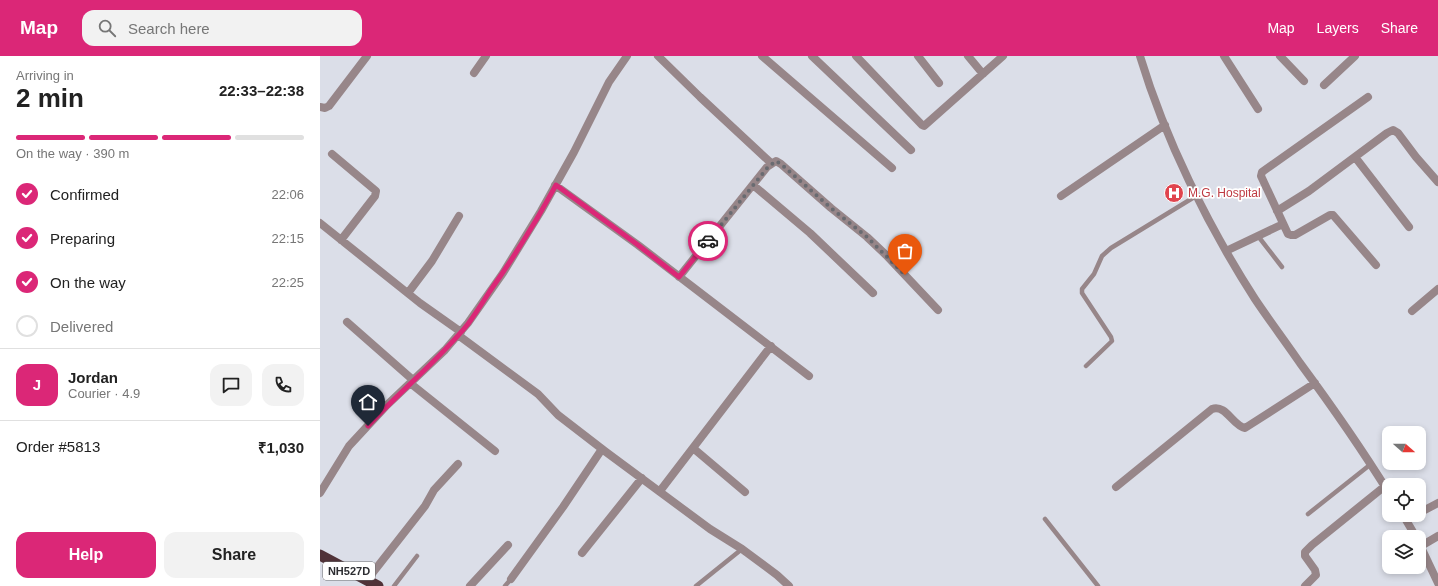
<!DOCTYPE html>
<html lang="en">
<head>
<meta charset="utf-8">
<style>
	:root { --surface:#fff; --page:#f2f2f2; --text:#222; --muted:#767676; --line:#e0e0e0; --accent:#db2777 }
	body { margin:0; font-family:Arial,sans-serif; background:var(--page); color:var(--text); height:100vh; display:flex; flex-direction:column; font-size:15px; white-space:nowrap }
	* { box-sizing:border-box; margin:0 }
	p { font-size:13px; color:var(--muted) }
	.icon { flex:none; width:22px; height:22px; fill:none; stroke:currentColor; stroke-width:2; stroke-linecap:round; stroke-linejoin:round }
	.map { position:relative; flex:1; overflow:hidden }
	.details { display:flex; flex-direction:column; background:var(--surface); width:320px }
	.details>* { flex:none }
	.needle { width:26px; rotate:111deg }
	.controls { position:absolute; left:1062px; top:370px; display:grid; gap:8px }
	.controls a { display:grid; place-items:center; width:44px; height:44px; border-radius:8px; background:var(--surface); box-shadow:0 2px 6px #0003; font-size:20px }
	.pin { position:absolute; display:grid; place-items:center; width:34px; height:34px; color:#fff; margin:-41px -17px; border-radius:50% 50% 50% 0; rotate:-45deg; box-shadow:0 0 4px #0007 }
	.pin .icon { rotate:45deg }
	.courier { position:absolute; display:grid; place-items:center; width:40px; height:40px; margin:-20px; border:3px solid #db2777; border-radius:50%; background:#fff; color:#222; box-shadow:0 1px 5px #0007 }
	.overview em { font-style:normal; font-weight:700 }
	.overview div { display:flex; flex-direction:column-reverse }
	.overview { display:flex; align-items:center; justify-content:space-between; height:68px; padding:0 16px }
	h1 { font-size:26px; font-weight:700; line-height:30px }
	.bar { display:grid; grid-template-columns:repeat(4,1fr); gap:6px 4px; align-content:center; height:48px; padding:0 16px }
	.bar i { height:5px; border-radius:3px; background:var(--line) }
	.bar .selected { background:var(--accent) }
	.bar p { grid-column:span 4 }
	.line { display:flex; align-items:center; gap:10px; padding:0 16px; border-top:1px solid var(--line) }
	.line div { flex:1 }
	.round { display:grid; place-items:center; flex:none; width:42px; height:42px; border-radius:12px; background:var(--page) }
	ol { padding:0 16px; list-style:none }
	li { display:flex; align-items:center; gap:12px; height:44px }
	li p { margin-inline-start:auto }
	li .icon { padding:4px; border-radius:50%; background:var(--accent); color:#fff; stroke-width:4 }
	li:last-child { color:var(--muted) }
	li i { width:22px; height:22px; border:2px solid var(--line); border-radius:50% }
	.primary-button { display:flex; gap:8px; margin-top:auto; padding:8px 16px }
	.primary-button a { flex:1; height:46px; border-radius:12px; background:var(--accent); color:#fff; font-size:16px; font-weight:700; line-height:46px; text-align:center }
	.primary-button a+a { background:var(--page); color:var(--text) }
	header { display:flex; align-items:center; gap:24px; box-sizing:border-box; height:56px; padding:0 20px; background:var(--accent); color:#fff }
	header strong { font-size:19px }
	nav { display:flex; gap:22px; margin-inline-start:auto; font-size:14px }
	.search { width:280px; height:36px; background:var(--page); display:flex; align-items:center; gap:10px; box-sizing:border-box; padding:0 14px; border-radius:12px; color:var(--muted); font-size:15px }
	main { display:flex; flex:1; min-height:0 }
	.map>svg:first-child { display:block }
</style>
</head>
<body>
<header>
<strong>Map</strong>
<div class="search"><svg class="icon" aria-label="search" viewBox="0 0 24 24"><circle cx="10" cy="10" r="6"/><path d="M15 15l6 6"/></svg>Search here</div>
<nav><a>Map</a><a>Layers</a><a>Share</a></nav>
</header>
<main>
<section class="details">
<div class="overview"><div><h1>2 min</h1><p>Arriving in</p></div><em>22:33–22:38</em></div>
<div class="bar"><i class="selected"></i><i class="selected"></i><i class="selected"></i><i></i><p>On the way · 390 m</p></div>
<ol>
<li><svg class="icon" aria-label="check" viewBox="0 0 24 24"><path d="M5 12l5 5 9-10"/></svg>Confirmed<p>22:06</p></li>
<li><svg class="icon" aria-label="check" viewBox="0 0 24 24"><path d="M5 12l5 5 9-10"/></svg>Preparing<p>22:15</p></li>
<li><svg class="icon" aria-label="check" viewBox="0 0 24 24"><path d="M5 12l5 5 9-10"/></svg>On the way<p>22:25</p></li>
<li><i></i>Delivered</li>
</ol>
<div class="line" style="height:72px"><b class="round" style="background:var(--accent);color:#fff">J</b><div><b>Jordan</b><p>Courier · 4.9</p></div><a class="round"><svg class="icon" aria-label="chat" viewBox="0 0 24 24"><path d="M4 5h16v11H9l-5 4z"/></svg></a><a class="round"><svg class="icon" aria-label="phone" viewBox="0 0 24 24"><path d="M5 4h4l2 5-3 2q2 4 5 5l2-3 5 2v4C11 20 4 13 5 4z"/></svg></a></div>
<div class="line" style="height:52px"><div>Order #5813</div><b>₹1,030</b></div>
<div class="primary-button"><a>Help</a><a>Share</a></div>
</section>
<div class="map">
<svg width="1118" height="530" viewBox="0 0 1118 530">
	<rect width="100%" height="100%" fill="#dbdee8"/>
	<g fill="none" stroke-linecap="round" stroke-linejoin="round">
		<path stroke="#978689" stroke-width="4.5" d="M938,180L962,211
			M766,310L792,285L791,281L762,237V233L774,218L782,200L791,192L876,140
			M988,458L1051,408
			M725,463L778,530
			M74,530L97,500
			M185,530L191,523
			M376,530L422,493"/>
		<path stroke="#978689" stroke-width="8" d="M338,0L380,41L451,107
			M442,0L572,112
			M492,0L591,94
			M536,0L602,69L604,70L683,0
			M598,0L619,27
			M648,0L663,18
			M820,0C845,83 888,170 935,243C949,264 965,285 980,307C1011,349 1041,392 1069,437
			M904,0L938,53
			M960,0L984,25
			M154,17L166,0
			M1004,29L1035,0
			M1048,41L942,116L941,120L968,178L971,179H975L1010,159H1013L1056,209
			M0,51L5,52L9,50L47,0
			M12,98L56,135L55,140L21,184
			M1035,101L1089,171
			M235,129L318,189L489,320
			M433,129L490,177L553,237
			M741,140L845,69
			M957,155L989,135L1067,77L1073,74L1078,77L1096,101L1118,126
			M0,167L100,247L141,276
			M906,195L963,168
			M359,221L447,111L456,105L461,108L511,152L547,181L566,199L618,254
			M88,237L112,205L139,160
			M1092,255L1118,233
			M27,266L93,324
			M138,279L218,338L238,359L286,396L390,473L422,493L457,519L469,530
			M90,327L175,395
			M373,392L425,436
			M796,431L892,353C906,348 913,370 925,372L995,327
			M340,435L451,290
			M0,437L29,390L67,349L125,294L148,267L183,217L221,155L254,96L289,26L307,0
			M1099,457L1118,447
			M1083,459L1096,481
			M1099,487L1118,527
			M1101,490L1118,480
			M262,497L322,422
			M191,523L243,451L282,393
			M47,524L105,450L114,434L138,408
			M150,530L188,489
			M985,530L996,519L995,514L985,500V496L992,489L1065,430"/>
		<path stroke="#503238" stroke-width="11" d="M0,499L58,530"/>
	</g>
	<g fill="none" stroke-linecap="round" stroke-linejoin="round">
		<path stroke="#696b71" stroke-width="4" stroke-dasharray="0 7.2" d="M388,185L448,111L456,105L461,108L511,152L547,181L585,219"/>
		<path stroke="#db2777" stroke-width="5" d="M48,370C80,335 118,305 148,268C156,257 163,246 170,235C194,201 216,166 236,129L318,189L359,221L388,185"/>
	</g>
	<defs>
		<symbol id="hospital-disc" viewBox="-11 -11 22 22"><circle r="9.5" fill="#e0444e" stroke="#fff"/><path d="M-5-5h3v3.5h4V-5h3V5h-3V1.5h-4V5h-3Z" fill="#fff"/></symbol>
	</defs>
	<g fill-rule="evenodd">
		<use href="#hospital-disc" x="843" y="126" width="22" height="22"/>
	</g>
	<g text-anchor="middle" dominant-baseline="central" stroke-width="3.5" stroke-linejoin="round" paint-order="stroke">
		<rect fill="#fff" stroke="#6b6c6f" stroke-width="1" x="3" y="506" width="52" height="18" rx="3"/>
		<g font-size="11" font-weight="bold" fill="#2c2d31">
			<text x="29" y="515">NH527D</text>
		</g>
		<g font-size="12" fill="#be3a42" stroke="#fff" text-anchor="start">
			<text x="868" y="137">M.G. Hospital</text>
		</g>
	</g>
</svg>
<div class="controls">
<a><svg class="needle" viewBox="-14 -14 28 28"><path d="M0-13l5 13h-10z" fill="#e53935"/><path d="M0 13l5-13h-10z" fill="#767676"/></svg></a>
<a><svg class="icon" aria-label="locate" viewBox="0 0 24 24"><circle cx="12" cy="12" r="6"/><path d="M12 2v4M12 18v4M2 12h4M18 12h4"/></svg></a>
<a><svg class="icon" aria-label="layers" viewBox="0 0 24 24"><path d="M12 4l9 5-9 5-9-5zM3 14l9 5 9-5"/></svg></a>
</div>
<div class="pin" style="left:585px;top:219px;background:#ea580c"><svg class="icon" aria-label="bag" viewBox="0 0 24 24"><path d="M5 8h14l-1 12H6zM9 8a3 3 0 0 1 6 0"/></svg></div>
<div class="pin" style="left:48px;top:370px;background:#1f2937"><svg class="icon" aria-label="home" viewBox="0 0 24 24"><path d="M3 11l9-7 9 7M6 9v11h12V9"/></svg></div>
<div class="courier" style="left:388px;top:185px"><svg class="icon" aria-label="car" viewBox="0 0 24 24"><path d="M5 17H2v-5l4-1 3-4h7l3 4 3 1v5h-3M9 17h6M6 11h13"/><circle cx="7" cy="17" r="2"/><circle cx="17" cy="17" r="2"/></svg></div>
</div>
</main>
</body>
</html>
